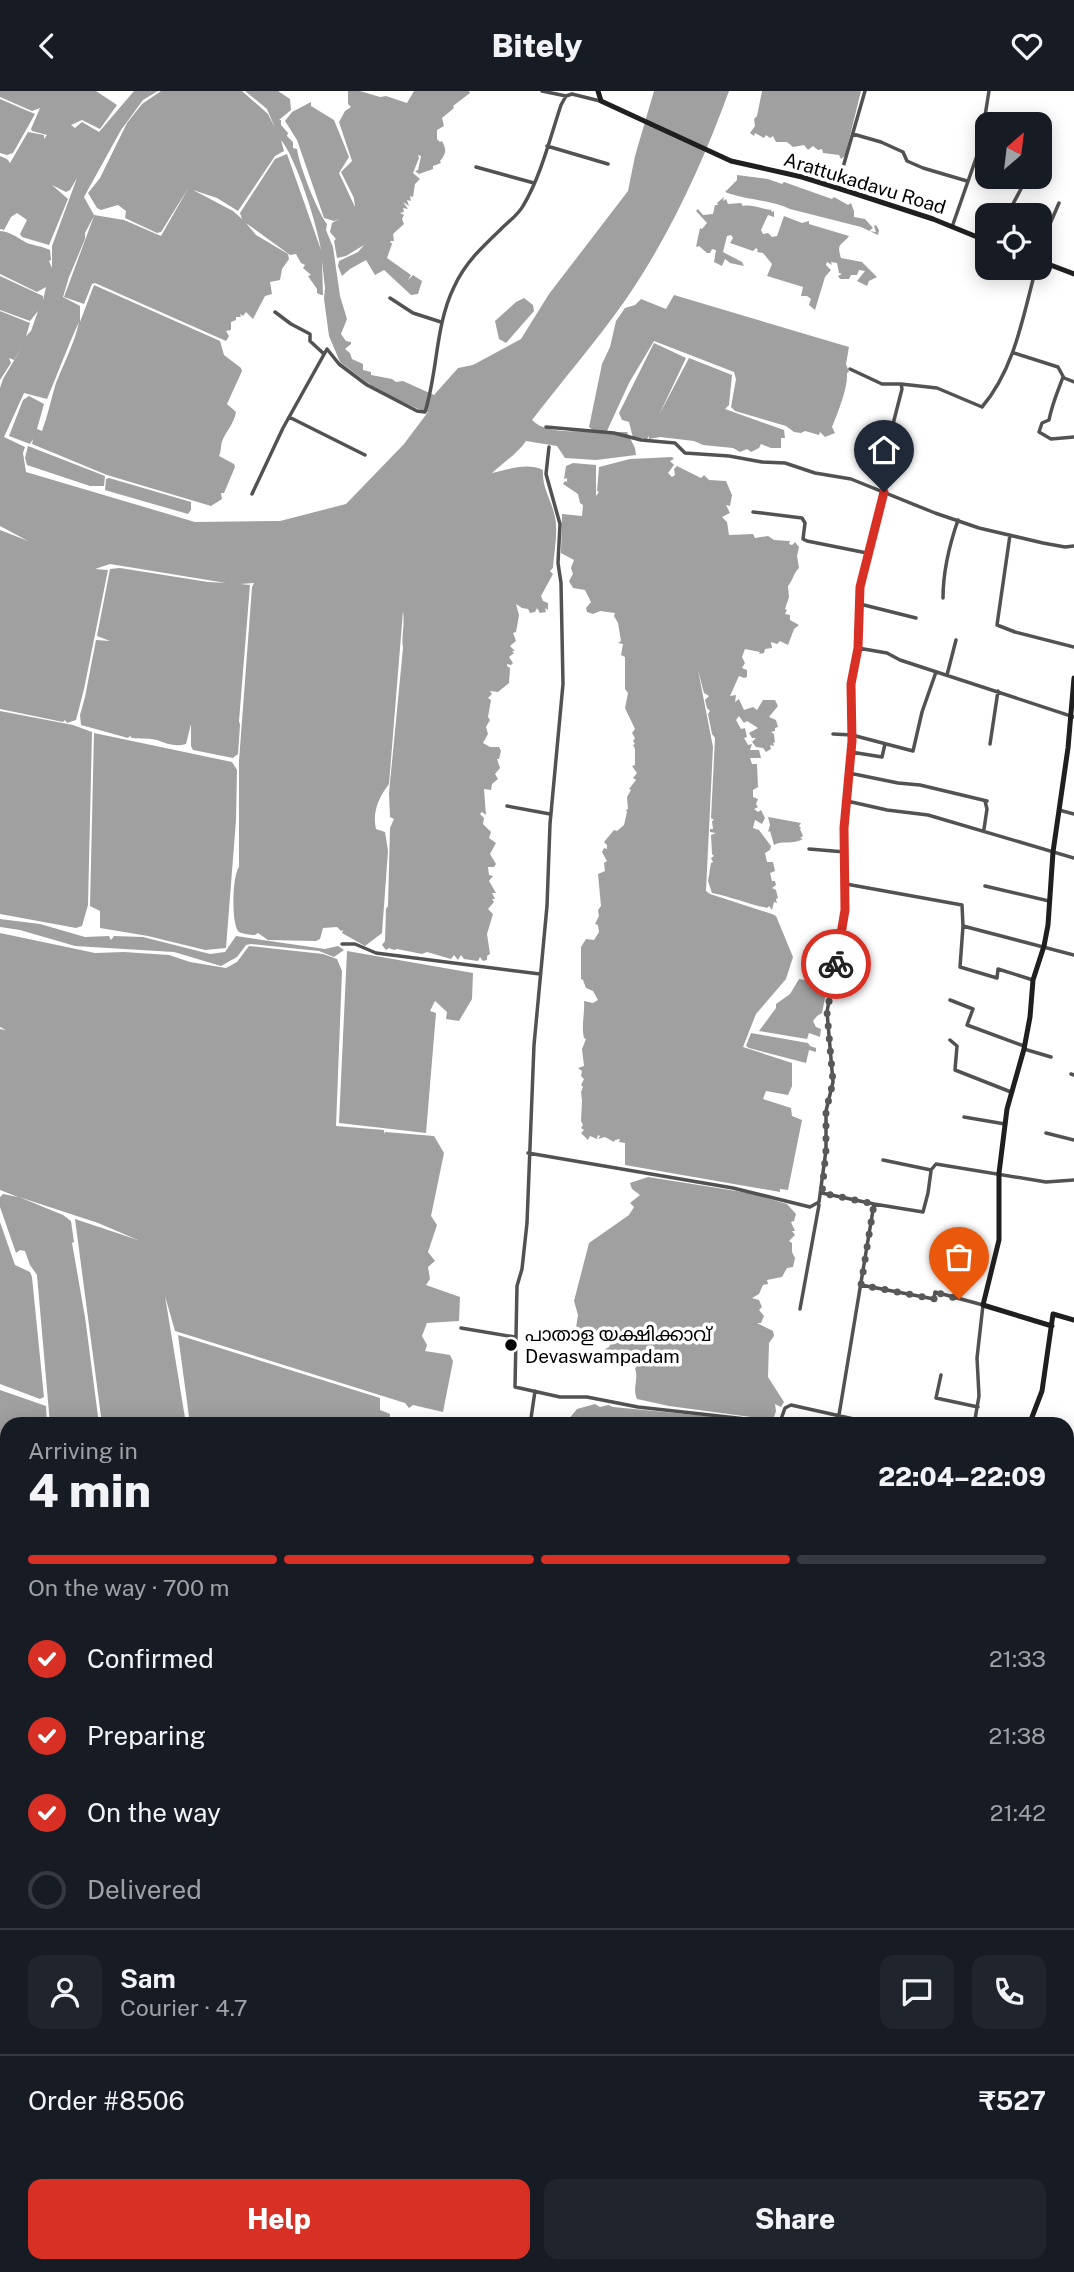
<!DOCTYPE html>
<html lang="en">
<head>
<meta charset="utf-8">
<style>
	:root { --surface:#171b24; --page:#20242c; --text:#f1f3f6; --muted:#9ea1a6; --line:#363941; --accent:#d93025 }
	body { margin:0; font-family:"Public Sans","Noto Sans Malayalam",sans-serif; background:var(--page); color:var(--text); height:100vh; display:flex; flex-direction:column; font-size:26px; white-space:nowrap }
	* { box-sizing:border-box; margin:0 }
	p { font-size:23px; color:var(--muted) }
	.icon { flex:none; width:38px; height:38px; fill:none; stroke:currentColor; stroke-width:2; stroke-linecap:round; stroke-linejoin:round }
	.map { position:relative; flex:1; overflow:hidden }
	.side { position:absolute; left:0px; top:1326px; width:1074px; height:856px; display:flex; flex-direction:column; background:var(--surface); border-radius:21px 21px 0 0; box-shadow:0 4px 18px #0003 }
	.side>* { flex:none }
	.needle { width:46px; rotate:28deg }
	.buttons { position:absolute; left:975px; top:21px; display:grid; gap:14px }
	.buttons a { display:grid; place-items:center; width:77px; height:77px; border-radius:14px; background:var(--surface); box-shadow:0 4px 18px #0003; font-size:35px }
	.pin { position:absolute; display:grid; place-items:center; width:60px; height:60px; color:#fff; margin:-72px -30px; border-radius:50% 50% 50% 0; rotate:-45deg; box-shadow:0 0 7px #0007 }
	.pin .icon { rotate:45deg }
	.courier { position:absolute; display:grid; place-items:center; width:70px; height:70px; margin:-35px; border:5px solid #d93025; border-radius:50%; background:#fff; color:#222; box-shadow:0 2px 9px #0007 }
	.summary em { font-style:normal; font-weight:800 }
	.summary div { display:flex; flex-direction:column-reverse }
	.summary { display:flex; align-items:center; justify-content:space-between; height:119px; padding:0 28px }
	h1 { font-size:46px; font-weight:800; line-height:52px }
	.bar { display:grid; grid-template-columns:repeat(4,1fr); gap:10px 7px; align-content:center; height:84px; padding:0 28px }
	.bar i { height:9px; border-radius:5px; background:var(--line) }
	.bar .on { background:var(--accent) }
	.bar p { grid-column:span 4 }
	.line { display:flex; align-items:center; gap:18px; padding:0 28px; border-top:2px solid var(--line) }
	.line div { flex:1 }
	.round { display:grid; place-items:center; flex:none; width:74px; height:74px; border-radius:14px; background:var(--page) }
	ol { padding:0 28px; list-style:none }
	li { display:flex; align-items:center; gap:21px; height:77px }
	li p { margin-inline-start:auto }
	li .icon { padding:7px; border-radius:50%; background:var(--accent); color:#fff; stroke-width:4 }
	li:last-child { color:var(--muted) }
	li i { width:38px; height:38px; border:4px solid var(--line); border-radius:50% }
	.action { display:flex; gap:14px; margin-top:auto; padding:14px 28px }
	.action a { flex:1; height:80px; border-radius:14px; background:var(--accent); color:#fff; font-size:28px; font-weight:800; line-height:80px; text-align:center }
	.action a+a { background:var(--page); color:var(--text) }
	header { display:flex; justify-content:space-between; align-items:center; height:91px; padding:0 28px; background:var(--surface); font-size:32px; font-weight:800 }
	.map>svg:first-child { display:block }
</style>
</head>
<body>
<header><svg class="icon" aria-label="back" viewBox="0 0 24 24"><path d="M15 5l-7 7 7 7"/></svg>Bitely<svg class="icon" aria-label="heart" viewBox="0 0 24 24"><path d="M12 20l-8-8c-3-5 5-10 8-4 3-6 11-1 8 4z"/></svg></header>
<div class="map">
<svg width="1074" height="2181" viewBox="0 0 1074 2181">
	<rect width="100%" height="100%" fill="#fff"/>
	<path fill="#a0a0a0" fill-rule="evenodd" d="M0,0H96L117,14L100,38L82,29L71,34L75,37L82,31L99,41L134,0H158L143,9L121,39L84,106L94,124L124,129L161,145L189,96L161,141L157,142L125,127L126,120L118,114L101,119L97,117L88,102L100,87L127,32L142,13L161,0H242L268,23L275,37L267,18L245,0H278L290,8L291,19L279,29H281V34L288,42L287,45L293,51V57L297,58C299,74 317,120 327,133L326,139L333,156L340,205L347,228L341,243L346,250L351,251V253L345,258L350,262L352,268L363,273V279L371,281V284L392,288L396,291L403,290L434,304L458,277L473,274L521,248L549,203L628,100L635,65L654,0H729C702,74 669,146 624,211C595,252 562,290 532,329C545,343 576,340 594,340L589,336L602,273L610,256L616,230L625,217L635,214L641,208L666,218L674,204L849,256L846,273L849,281L847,282C848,297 838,321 832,336L835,342L825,346L820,341L819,344L805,340L801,342L794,341L786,335L735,320L731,316L736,288L734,281L654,250L629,292L607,340L600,341H627L635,357L636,364L596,369L565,367L557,355L526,350C518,362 503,372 492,382C507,379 527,371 543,379C542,396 550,406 554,422C559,439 554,459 553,477L550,480L553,483L541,505L543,510L548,512V519L545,517L546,521L540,522L537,517L535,521L530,522L528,518L522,517L516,513L519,524L516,541L513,542L516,550L510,555L515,560H512L514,562L509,566L513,572L511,574L507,573V575L510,577L509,592L498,601L490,600L492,603L488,607L491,609L488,626L490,629L486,636L488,643L483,652L490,656H499L501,660L499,668H497L500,677L495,683L498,688L492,693L491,699L484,698L486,724L482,721L480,723L484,727L483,733L491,741L489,747L496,752L490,763L496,773L494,776H488L489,784L493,785L489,790L496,802H492L495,808H492L494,811L488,818L493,823L487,843L490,863L487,865V869L483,870L480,866L478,870L464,868L461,864L458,869L454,864L451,868L427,861L422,863L397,858L394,859L389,857L386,859L382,854L385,850L386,818L388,815L390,737L394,728L390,726L389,702L403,557C401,547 405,534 403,520L389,693C379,706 372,721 376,738L385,741L388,760L382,842L365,855L342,842L343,839L341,840L337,836L323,837L320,848L316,850L268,849L258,842L255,844C250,844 243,843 239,841C231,835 232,785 239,776V670L252,496L254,492L240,493L250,494L239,630L240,634L238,663L233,667L193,659L191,655V633L186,653C176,656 167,653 157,649C150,647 139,648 132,647L130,645L128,647L81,634L80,624L85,606L96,549L110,550L97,545L110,478L120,477L208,491L226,492L110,473L95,478L108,479L84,598L76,629L67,632L65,629L63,631L0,618V439L28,450L0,435V297L3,288L22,256L14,269L9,267L11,272L0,289V220L30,232L26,245L31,240L38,220L30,230L0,219V185L43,205V209L46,196L37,201L0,183V140C11,141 18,147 27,152C35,155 42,155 50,159L51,169L49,170L52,177V155L77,87L70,99L66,101L52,94L68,108L49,154L22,146L20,143L27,129L17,122L11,126L4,139L0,138V65L7,68L10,72L28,41L44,44V48L47,44L32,40L31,38L40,17L32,20L0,6ZM281,49C296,67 317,133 321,159L287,63L275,68L240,122L242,128L233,120L193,99L217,107L238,120L275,65L284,60ZM94,125L64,206L84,213L92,193L95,192L226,250L229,245L226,240L231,239V231L236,229V226H241L240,223L243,225L246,221L253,228L265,205L272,203L270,191L280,189L282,178L289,168L288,163L256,144L246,132L290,164L296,163L301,172L305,174L303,177L311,184L308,185L317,198V202L321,204H323L322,170L325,197L324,208L329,245L340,271L377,299L418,318L428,321L404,353L346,413L280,430L195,431L26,381L23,362L25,356L4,346L24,302L47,308C58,282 67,257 79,231C75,251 64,272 56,292C51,308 48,324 42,340L37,338L44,313L29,305L23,309L9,345L30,353L33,348L32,353L107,384L211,415L222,408L221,402H224L235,376L234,373L219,365C222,359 220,354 223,348C228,338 234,332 236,321L227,313L242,280L241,277L224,264L220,250L94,194L80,231V215L63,206L69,186L85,148V142Z
		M348,0H360L380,6L386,5L407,12L414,0H469L470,2L453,15L454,17L442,27L444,35L437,39V48L440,51L442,50C447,59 446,63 440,70L441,72L433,75V78L419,83L415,80L418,79L421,65L418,64L419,67L413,82L420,88L415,93L413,106L410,105L411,110L407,109L409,115L403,111L408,118L403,117L404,121L400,122L404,124L402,128L404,133L393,143L394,150H390L392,153L387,167L411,184L408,189L413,184L422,190L418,203L411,204L384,179L375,184L366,169L350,178L342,185L338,175L339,170L358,161L364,154L346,165L337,167L334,150L336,148L330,141L332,132L339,128L334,130L324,127L297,49L285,30L292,21L311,11V15L334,29L349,66L339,82L355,116L354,107L341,81L352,70L339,31L345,20L351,16L348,13Z
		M762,0H861L845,65L841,68L839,64L823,62L822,58L818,59L813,55L808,59L804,54L793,56L787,51H776L773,45L770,47L766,44L764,47L755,42L754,45L750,42L755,35L754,28L757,25Z
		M0,8L35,23L13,62L7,64L0,62Z
		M737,84L768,88L782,93L784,91L832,108L834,106L848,114L851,112L854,120V126L865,128L873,137L869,140L876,141L874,135L876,134L879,139L878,144L861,136L790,118C771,109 746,109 725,101L737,89Z
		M724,106L723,110L726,108L728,113L741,112L743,115C751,113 762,118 771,119L772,121L774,120V126L768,124L761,139L763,143L768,142L772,146L777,145L784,125L802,132L809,130V133L849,145C842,155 836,151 841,167L862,171L877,186L869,190L867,195L857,190L865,180L859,179L857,184H851L849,188H840L838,185L842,183L839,182L837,172L831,171L832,174L827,171L826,174L831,179L825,186L815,219L809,214L811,208L807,205H801L803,196L767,185L772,173L763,162L757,161L758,159L756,157L753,160L730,152L733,147L731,144L727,145L723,161L742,171L744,175L730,172L725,168L722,175L714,171L716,159L712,158L710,162H707L699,155L696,156L700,137L702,138L707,132L696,120L698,118L703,124L713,123L715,114H718L717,112Z
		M524,207L533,214L534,220L506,252L499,248L495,230L516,211Z
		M654,252L686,267L659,324L689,267L732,284L729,314L725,318L784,339L785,347H781V357H771L761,353L759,357L751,361L747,358L740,361L733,357L703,354L694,350L660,346L649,348V345L647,348L633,347L629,331L622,329L619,322Z
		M28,355L105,385L104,395H90L27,374L25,367Z
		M672,366L674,368L670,370L674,374L668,382L672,386L675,384L674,378L677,375L701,387L704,384L709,389L726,390L732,404L730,415L726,414L730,422L722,426L727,431L729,444L753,443L755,447L768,445L774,449L790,450L789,453L792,454L795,451L799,456L797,465L799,477C794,481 793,489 788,495L789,506L785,518L787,519L785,523L790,524V529L799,534L794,538L788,554L780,550L777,553L771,551L772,557L765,558L764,562L759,563L760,561L745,558L742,566L745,572L742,577L747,579V586L744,587L739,585L730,605L736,604L735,611L739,608L744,619L753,616L757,619L763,609H775L778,615L769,626L776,629L778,636L775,637V640L771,641L774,643L775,652L773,651L774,655L770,654L771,658L766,661L763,657L756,656L752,651L756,647H752L749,642L758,637L747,630L744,632L739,625L736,629L741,638L745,637L747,646L744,647L748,654L752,653L750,659H759L761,667H750L752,673H757L758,696L753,699V706L758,708L756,713L758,716L754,718L758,721L761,719L765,727L762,733L755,729L753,737L759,739L771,755L770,759L765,762L767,771H773L775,780L770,782L772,790H775L776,794L772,797L776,799L778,807L776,808L777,812L774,811L772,819L769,815L767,817C748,813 732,806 712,802L708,790L711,772L713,771L711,767L714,765L712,763L711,744L716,742L710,741V738H713L712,730L714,729L711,727L715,647L712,643L708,623L710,620L707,617L705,609L709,605L704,602L698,579L713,656L706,800L710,803L772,823L776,825L793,866L786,888L756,923L743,956L792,972V995L788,1004L766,1000L763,1008L791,1017L792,1025L802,1029L788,1099L780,1098V1101L625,1074V1052L619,1051L620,1048L615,1049L614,1051L605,1046L598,1048L600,1045L598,1044L597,1048L590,1045L588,1049L581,1042L584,1039L581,1037L583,1034L581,1030L582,1010L581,1001L583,996L581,994L584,988L581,985L582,980L578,977L584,975L582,958L586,948L584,947C581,934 585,923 584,910L593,912L598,909L593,900L586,897L583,889L581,888V856L586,848L594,849L599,841L598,834L595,833L599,825L598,819L601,815L598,783L605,780L604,772L607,770L602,761L604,757L607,758V754L604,751L614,739L617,740L624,734L627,721L626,719L628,718L627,706L631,699L629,698L636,689L633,687L637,682L632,675L635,674V658L633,654L635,653L633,650L635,647L632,642L635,638L625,617L628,602L625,598V566L621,564L623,553L618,552L621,550L618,532L614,525L615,522L600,520L593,523L587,521L586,517L591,511L585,499L573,497L569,490L573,483L571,477L574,469L561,462L562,423L582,425L583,414L580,412L578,403L563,393L565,390L567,391V387L564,388L566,375L573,372L596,374V405L599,401L597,400L599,376L630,368Z
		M109,387L191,411V419L188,423L108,400L105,399L106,388Z
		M0,620L73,634L92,641L88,814L82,835L76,837L0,823Z
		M94,642L232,671L237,679L236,729L226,857L205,859L148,845L100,837V820L90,815Z
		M768,726L801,732L799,735L801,737L800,738L803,745L800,747L803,748C793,754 782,749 774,754L770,740L768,741L770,734Z
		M0,828L40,833L85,846L109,845L111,849L114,845L143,846L210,863L225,861L236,845L325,858L338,855L344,859L334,866L319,860L251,853L246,854L237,866L221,875L174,861L75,855L20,839L0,836Z
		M0,842L95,862L124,861L169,864L190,871L226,877L237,871L249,855L323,863L337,868L342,880L336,1035L384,1039V1043L385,1041L434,1045L444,1062L431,1125L437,1134L428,1161L435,1170L428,1176L430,1188L426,1194L460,1206L459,1230L427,1232L422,1245L427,1254L425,1260L450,1264L453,1270L443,1321L413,1314L409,1317L405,1312L175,1240L165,1205L186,1333H102L75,1128L138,1149L98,1132L19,1106L63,1124L71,1130L74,1151L72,1152L85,1226L99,1333H50L37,1184L30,1174L25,1160L20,1159L16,1162L0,1116V1106L3,1103L18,1106L0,1099V938L6,939L0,936Z
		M347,860L473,882L472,908L459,930L446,928L447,921L435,910L430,920L436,922L426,1042L339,1032Z
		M799,888L813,890L814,894L821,893L827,897L822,922L817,925L813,930L816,936L821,938L820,946L809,942L807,948L759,940L776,917V913L790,903Z
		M751,942L808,952L810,955L816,957V961L809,959L806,972L749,957L746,955Z
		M648,1086L749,1102L787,1113L796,1123L794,1130L791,1131L795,1140H792L795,1144L789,1150L792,1152V1161L795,1167L793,1176L787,1177L782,1186L767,1189L768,1193L763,1194L759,1203L752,1207L759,1209L762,1216L759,1219L764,1225L761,1232H757L773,1240L774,1245L769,1252L768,1286L784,1311L781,1316L775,1313L776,1320L773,1329L669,1315L637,1308C632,1297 639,1288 635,1278L638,1272L618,1267L616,1265L609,1267L603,1265L602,1260L609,1256L611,1252L605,1248L609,1244L608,1241L610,1238L604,1235C594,1242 586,1249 575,1243L578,1224L574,1210L589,1152L629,1124L634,1116L630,1112L640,1104L632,1098L630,1092Z
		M0,1131L15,1174L30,1181L32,1186L44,1306L40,1308L0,1293Z
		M178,1244L380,1307V1319L390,1323L389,1333H190Z
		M0,1299L46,1315L47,1333L7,1334V1399L0,1400Z
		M595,1313L600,1316L608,1314L613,1316L727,1327L734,1330L746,1328L759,1333L564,1334L577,1318Z
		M0,1440L7,1447V1669L6,1656H0Z
		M7,1721V1835L0,1846V1752Z
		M0,1858L7,1860V1981L0,1978Z
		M1074,1952V2177L1073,2181H1034L1037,2175H1068V2043Z
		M258,2175H433L441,2181H213Z"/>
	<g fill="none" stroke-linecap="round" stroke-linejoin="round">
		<path stroke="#525252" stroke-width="3.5" d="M542,0L566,5
			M853,43L881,51L903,61L907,70L923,77L967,90
			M547,55L608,73
			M476,76L534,92
			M837,97L865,0
			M1007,124L1022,96
			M952,136L980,56L989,0
			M1040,156L1059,112
			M390,207L413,222L441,231
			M275,221L291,233L310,243V250L324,263
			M1014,262L1058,276L1064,287L1074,291
			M850,278L882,293H901L937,297L982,316C1015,277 1023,225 1036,177
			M1063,286C1058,300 1052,313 1049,329L1042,332L1039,341L1051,348L1074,346
			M289,326L365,364
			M546,336L614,342L641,349L675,352L685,362L729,365L762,371L785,372L815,382L851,388L935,422L979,437L1043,452L1065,456L1074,455
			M892,337L902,298L901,293
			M549,356L546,383L560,433L558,472L561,492L563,593L550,733L547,815L534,954L527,1132L522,1178L517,1195L515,1296L560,1306H587L638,1316L773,1331H780L785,1317L791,1314L858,1329L868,1328L897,1334
			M252,403L283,337L327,258L339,273L367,294L417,320L425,321C438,280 435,235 454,196C465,172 482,156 501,138C508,131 518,124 523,115C541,85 550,47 561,14L566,5L572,3L600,10
			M753,421L802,427L805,432L803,448L807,450L867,462
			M1010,444L997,534L1015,541L1074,556
			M943,507C943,480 949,455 958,429
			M860,513L916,527
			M858,557L887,562L900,569L1074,626
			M947,584L956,549
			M833,643L852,644L913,660L922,621L936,581
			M990,653L998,600
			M851,661L882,666L885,653
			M849,682L898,692L920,694L987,710
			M847,710L887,719L928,724L1074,767
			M507,715L550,723
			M1059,719L1074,723
			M984,738L987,718L985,710
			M809,758L845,761
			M846,793L962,814L963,835L1074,864
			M985,795L1049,810
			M963,835L960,876L997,887L998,878L1033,889
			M342,853H355L376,862L540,883
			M950,909L973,918L967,934L1024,955
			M950,949L957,955L955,979L1011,1001
			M1024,958L1051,966
			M1071,983L1074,984
			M964,1026L1005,1033
			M1046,1042L1074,1049
			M528,1062L733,1097L810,1116L819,1111L826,1059V1020L833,991L827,921L845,819L844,737L852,650L851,593L858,557L860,496L884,401
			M883,1069L931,1079L936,1073L1046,1091L1074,1089
			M822,1102L874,1113L923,1121L928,1102L931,1080
			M861,1194L934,1208L935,1201L983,1214L977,1267L979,1305L974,1334
			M800,1218L819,1114
			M461,1237L515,1246
			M941,1284L936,1307L978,1316
			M839,1324L874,1113
			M927,1330L940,1334
			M530,1334L535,1300
			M1068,1379L1074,1381
			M1068,1435L1074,1437
			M1068,1637L1074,1640
			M1068,1656L1074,1659
			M1068,1771L1071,1772
			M0,1981L7,1984
			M540,2175L559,2181
			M727,2175L746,2181
			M181,2181L223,2175
			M524,2181L526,2175
			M637,2181L638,2175
			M695,2181L705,2175
			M814,2181V2175
			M925,2181L929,2175"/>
		<path stroke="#1f1f1f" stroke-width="5" d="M598,0L601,10L731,70L802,86L850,101L933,128L987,150
			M1040,170L1074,183
			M1052,1235L983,1214L999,1149V1082L1007,1018L1024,958L1030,926L1033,889L1044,855L1048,834L1053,761L1068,657L1074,587
			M1029,1334L1042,1300L1053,1223L1074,1229
			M1068,1536L1074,1538
			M1068,1696L1074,1680
			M0,1853L7,1855
			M1068,2077L1074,2081"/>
	</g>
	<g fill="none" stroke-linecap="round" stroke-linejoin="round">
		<path stroke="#595959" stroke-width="7" stroke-dasharray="0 12.6" d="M836,873L827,921L833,991L826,1020V1059L822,1102L874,1113L861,1194L934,1208L935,1201L959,1208"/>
		<path stroke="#d93025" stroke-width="9" d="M836,873L845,819L844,737L852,650L851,593L858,557L860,496L884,401"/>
	</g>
	<circle fill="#000" stroke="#fff" stroke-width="2.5" cx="511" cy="1254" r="7"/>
	<g text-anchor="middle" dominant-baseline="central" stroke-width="7" stroke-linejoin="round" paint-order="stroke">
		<g font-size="19" fill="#000" stroke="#fff">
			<text transform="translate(865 92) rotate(17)">Arattukadavu Road</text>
		</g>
		<g font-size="19" fill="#000" stroke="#fff" text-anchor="start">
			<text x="525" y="1243">പാതാള യക്ഷിക്കാവ്<tspan x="525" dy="22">Devaswampadam</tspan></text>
		</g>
	</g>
</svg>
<div class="buttons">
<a><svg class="needle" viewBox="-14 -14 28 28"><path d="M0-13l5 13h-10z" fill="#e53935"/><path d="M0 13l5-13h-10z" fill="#9ea1a6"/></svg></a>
<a><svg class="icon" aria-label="locate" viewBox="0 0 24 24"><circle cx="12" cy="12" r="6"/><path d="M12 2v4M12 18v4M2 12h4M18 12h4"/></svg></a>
</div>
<div class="pin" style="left:959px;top:1208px;background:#ea580c"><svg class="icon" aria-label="bag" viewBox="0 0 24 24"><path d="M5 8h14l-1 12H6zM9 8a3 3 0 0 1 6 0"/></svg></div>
<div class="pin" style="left:884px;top:401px;background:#1f2937"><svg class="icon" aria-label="home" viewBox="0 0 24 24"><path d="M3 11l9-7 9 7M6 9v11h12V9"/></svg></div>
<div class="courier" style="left:836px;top:873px"><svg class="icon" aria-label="bike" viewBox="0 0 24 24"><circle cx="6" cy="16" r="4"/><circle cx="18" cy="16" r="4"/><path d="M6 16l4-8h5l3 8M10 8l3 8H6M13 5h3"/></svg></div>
<section class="side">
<div class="summary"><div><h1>4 min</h1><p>Arriving in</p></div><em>22:04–22:09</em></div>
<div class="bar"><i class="on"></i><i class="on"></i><i class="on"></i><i></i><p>On the way · 700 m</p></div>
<ol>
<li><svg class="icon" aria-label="check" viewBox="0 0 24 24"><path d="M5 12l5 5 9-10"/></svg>Confirmed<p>21:33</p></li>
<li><svg class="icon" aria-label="check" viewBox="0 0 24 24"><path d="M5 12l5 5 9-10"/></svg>Preparing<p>21:38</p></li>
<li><svg class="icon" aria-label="check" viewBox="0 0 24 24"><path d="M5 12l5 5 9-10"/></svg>On the way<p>21:42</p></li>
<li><i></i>Delivered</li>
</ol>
<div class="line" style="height:126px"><a class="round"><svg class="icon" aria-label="person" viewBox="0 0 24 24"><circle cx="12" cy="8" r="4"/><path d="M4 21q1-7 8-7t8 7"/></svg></a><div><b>Sam</b><p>Courier · 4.7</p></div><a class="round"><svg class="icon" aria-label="chat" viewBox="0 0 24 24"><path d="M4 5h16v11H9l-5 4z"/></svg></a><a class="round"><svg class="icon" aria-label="phone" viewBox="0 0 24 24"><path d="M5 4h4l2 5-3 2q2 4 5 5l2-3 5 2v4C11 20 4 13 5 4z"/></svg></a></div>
<div class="line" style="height:91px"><div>Order #8506</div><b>₹527</b></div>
<div class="action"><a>Help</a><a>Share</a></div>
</section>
</div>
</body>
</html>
